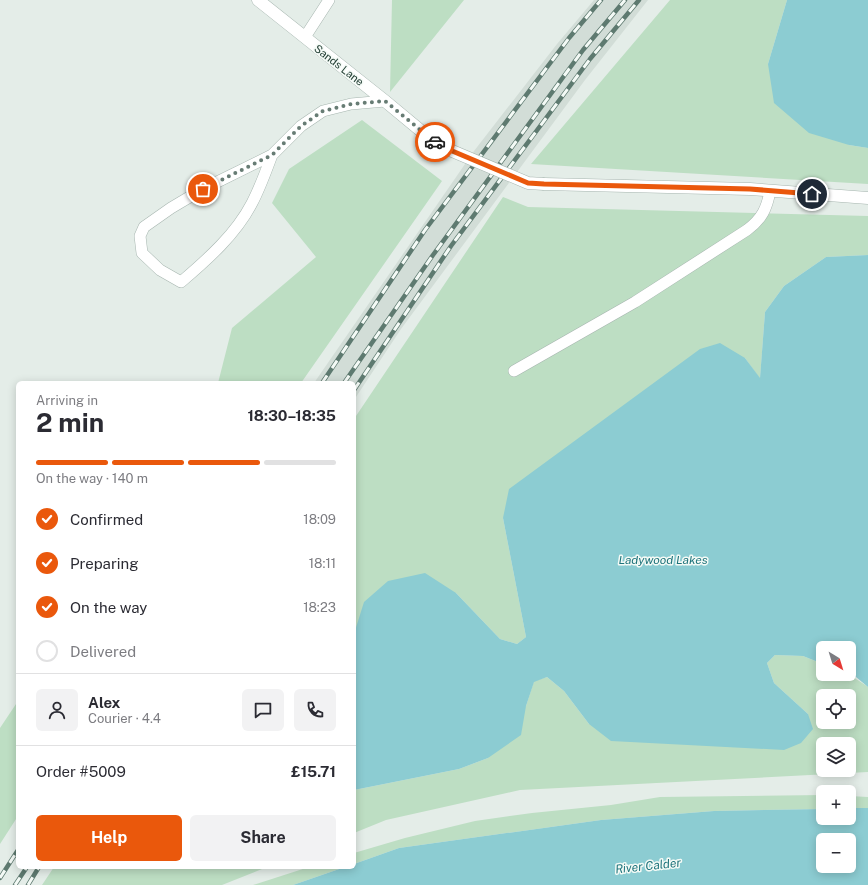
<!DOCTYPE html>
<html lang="en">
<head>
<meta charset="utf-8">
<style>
	:root { --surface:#fff; --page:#f2f2f3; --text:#2b2b33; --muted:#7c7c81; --line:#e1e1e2; --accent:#ea580c }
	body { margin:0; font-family:"Public Sans",sans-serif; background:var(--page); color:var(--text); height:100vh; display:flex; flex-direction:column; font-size:15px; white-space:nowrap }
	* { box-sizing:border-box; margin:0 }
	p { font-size:13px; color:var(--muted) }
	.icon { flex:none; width:22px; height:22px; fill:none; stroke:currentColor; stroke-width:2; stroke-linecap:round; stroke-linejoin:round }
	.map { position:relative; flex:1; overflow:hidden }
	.sheet { position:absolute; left:16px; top:381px; width:340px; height:488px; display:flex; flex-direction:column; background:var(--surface); border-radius:6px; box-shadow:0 2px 10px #0003 }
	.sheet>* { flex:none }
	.needle { width:26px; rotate:142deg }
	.fabs { position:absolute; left:816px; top:641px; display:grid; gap:8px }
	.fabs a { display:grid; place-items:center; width:40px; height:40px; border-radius:6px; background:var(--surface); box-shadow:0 2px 10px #0003; font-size:20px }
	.pin { position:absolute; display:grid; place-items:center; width:34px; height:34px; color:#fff; margin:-17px; border:2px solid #fff; border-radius:50%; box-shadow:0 1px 4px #0007 }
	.courier { position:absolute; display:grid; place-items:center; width:40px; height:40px; margin:-20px; border:3px solid #ea580c; border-radius:50%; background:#fff; color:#222; box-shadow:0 1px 5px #0007 }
	.overview em { font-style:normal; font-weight:700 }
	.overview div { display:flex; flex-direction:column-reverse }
	.overview { display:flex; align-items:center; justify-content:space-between; height:68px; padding:0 20px }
	h1 { font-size:26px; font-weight:700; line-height:30px }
	.bar { display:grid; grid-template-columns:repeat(4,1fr); gap:6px 4px; align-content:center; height:48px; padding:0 20px }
	.bar i { height:5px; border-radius:3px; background:var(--line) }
	.bar .selected { background:var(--accent) }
	.bar p { grid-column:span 4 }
	.line { display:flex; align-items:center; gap:10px; padding:0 20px; border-top:1px solid var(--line) }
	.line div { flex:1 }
	.round { display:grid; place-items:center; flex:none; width:42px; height:42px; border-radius:6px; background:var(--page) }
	ol { padding:0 20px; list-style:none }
	li { display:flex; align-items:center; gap:12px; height:44px }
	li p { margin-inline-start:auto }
	li .icon { padding:4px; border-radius:50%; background:var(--accent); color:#fff; stroke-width:4 }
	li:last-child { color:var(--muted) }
	li i { width:22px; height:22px; border:2px solid var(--line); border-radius:50% }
	.action { display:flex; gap:8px; margin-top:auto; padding:8px 20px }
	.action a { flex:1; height:46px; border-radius:6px; background:var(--accent); color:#fff; font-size:16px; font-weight:700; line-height:46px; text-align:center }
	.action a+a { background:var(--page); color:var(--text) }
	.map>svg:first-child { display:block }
</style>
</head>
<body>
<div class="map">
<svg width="868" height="885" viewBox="0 0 868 885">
	<rect width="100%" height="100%" fill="#e4ede8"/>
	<path fill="#d2ddd7" d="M594,0H648L585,80L401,329L354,400V383H314L474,151L557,44Z"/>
	<path fill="#bddec3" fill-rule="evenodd" d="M392,0H464L390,92Z
		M670,0H787L768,64L849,145L868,148V184L531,164Z
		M362,120L442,181L301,383H218L232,328L316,257L272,203L289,169Z
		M503,197L528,207L868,216V255L826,257L784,286L765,312L760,379L745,358L503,518L526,637L517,644L500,639L456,593L356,631L354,634V419Z
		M775,655L803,656L823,664V674C845,674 849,673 868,687V772L520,790L386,820L354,833V790L459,769L488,758L526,706L534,681L547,677L564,691L589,724L808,714L774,683L767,663ZM823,696H849V722H823ZM823,744H849V770H823Z
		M18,701V816L0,844V728Z
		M823,795V809L714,811L601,820L399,848L354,864V853L405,838L475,821L532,813L611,805L660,797Z
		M849,796L868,797V808H849Z
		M54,867H267L222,885H42Z
		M309,867H345L293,885H253Z"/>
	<path fill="#8cccd2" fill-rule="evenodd" d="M787,0H868V148L849,145L809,133L774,103L768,64Z
		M868,255V687L856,677L847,674H849V648H823V664L803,656L775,655L767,663L774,683L808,714L813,729L801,743L784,750L611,741L589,724L564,691L547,677L534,682L526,706L521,735L488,758L459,769L354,790V634L364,602L388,581L425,573L456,593L500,639L517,644L526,637L503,518L509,489L700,349L720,343L745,358L760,378L765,312L784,286L826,257Z
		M849,808H868V885H293L345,867H354V864L399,848L601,820L714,811L823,809V818H849ZM823,840H849V866H823Z"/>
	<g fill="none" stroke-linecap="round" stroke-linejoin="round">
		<defs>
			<path id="lane" d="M305,37L329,0
				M272,155C266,171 260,188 252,203C236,234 208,259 181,282L160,270L142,253L140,236L144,227L171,208L203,189L272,155L301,126L323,111L351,104L385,101
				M514,371L635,302L747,230C762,219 767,208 770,191"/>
			<path id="street" d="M258,0L385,101L438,145
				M544,184L750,189L868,198"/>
		</defs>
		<use href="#lane" stroke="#a6b5af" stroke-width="12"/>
		<use href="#street" stroke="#a6b5af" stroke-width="13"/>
		<use href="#lane" stroke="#fff" stroke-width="11"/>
		<use href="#street" stroke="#fff" stroke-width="12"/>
		<defs>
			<path id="rail" d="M322,383L425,230L569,38L601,0
				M344,383L433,255L583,50L625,0
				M354,390L451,246L590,59L639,0
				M0,878L18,850
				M15,885L27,867
				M28,885L39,867"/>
		</defs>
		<use href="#rail" stroke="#5e7a70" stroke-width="4.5"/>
		<use href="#rail" stroke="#f4faf6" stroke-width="3" stroke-dasharray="9" stroke-linecap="butt"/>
		<defs>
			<path id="street-bridge" d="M438,145L528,183L544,184"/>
		</defs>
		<use href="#street-bridge" stroke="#a6b5af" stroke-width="13" stroke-linecap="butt"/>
		<use href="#street-bridge" stroke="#fff" stroke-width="12"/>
	</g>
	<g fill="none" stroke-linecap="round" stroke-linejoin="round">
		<path stroke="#677c74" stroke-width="4" stroke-dasharray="0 7.2" d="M203,189L272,155L301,126L323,111L351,104L385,101L435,142"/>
		<path stroke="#ea580c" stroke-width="5" d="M435,142L438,145L528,183L544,184L750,189L812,194"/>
	</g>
	<g text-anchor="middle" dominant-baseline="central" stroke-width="3" stroke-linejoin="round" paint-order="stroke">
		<g font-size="11" fill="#233f35" stroke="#f4faf6">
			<text transform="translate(339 65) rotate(38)">Sands Lane</text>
		</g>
		<g font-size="12" font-style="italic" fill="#1d737b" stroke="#f4faf6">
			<text x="663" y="560">Ladywood Lakes</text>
			<text transform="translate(648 866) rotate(-6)">River Calder</text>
		</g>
	</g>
</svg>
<div class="fabs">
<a><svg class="needle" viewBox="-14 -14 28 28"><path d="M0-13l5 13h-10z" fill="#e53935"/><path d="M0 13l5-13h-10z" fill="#7c7c81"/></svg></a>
<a><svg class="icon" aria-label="locate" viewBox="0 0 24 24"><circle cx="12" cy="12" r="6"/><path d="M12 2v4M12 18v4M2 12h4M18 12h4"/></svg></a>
<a><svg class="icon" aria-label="layers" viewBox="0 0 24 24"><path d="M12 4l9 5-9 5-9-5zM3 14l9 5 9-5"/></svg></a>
<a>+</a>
<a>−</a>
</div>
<div class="pin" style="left:203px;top:189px;background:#ea580c"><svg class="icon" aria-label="bag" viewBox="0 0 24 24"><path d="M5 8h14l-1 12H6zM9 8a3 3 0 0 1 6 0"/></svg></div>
<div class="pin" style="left:812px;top:194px;background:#1f2937"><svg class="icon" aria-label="home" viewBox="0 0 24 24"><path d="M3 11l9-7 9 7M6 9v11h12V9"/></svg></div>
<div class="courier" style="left:435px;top:142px"><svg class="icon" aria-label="car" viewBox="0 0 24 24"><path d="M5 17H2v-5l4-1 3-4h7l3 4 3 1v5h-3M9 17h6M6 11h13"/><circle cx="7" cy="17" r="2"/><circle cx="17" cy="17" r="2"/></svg></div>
<section class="sheet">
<div class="overview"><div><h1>2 min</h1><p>Arriving in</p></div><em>18:30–18:35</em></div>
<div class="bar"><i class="selected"></i><i class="selected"></i><i class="selected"></i><i></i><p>On the way · 140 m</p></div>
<ol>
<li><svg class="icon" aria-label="check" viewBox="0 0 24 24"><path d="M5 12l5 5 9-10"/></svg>Confirmed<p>18:09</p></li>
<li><svg class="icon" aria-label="check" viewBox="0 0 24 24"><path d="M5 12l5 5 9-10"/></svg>Preparing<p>18:11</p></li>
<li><svg class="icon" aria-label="check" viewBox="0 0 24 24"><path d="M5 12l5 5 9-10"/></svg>On the way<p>18:23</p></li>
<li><i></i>Delivered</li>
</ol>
<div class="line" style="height:72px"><a class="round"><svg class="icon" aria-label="person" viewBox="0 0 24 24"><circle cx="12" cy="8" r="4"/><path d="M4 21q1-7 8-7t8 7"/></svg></a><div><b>Alex</b><p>Courier · 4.4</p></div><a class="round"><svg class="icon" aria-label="chat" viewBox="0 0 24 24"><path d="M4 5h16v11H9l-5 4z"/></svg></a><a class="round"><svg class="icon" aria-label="phone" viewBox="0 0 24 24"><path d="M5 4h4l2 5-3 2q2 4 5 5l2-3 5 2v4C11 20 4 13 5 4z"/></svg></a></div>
<div class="line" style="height:52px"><div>Order #5009</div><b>£15.71</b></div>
<div class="action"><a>Help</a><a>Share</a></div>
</section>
</div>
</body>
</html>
